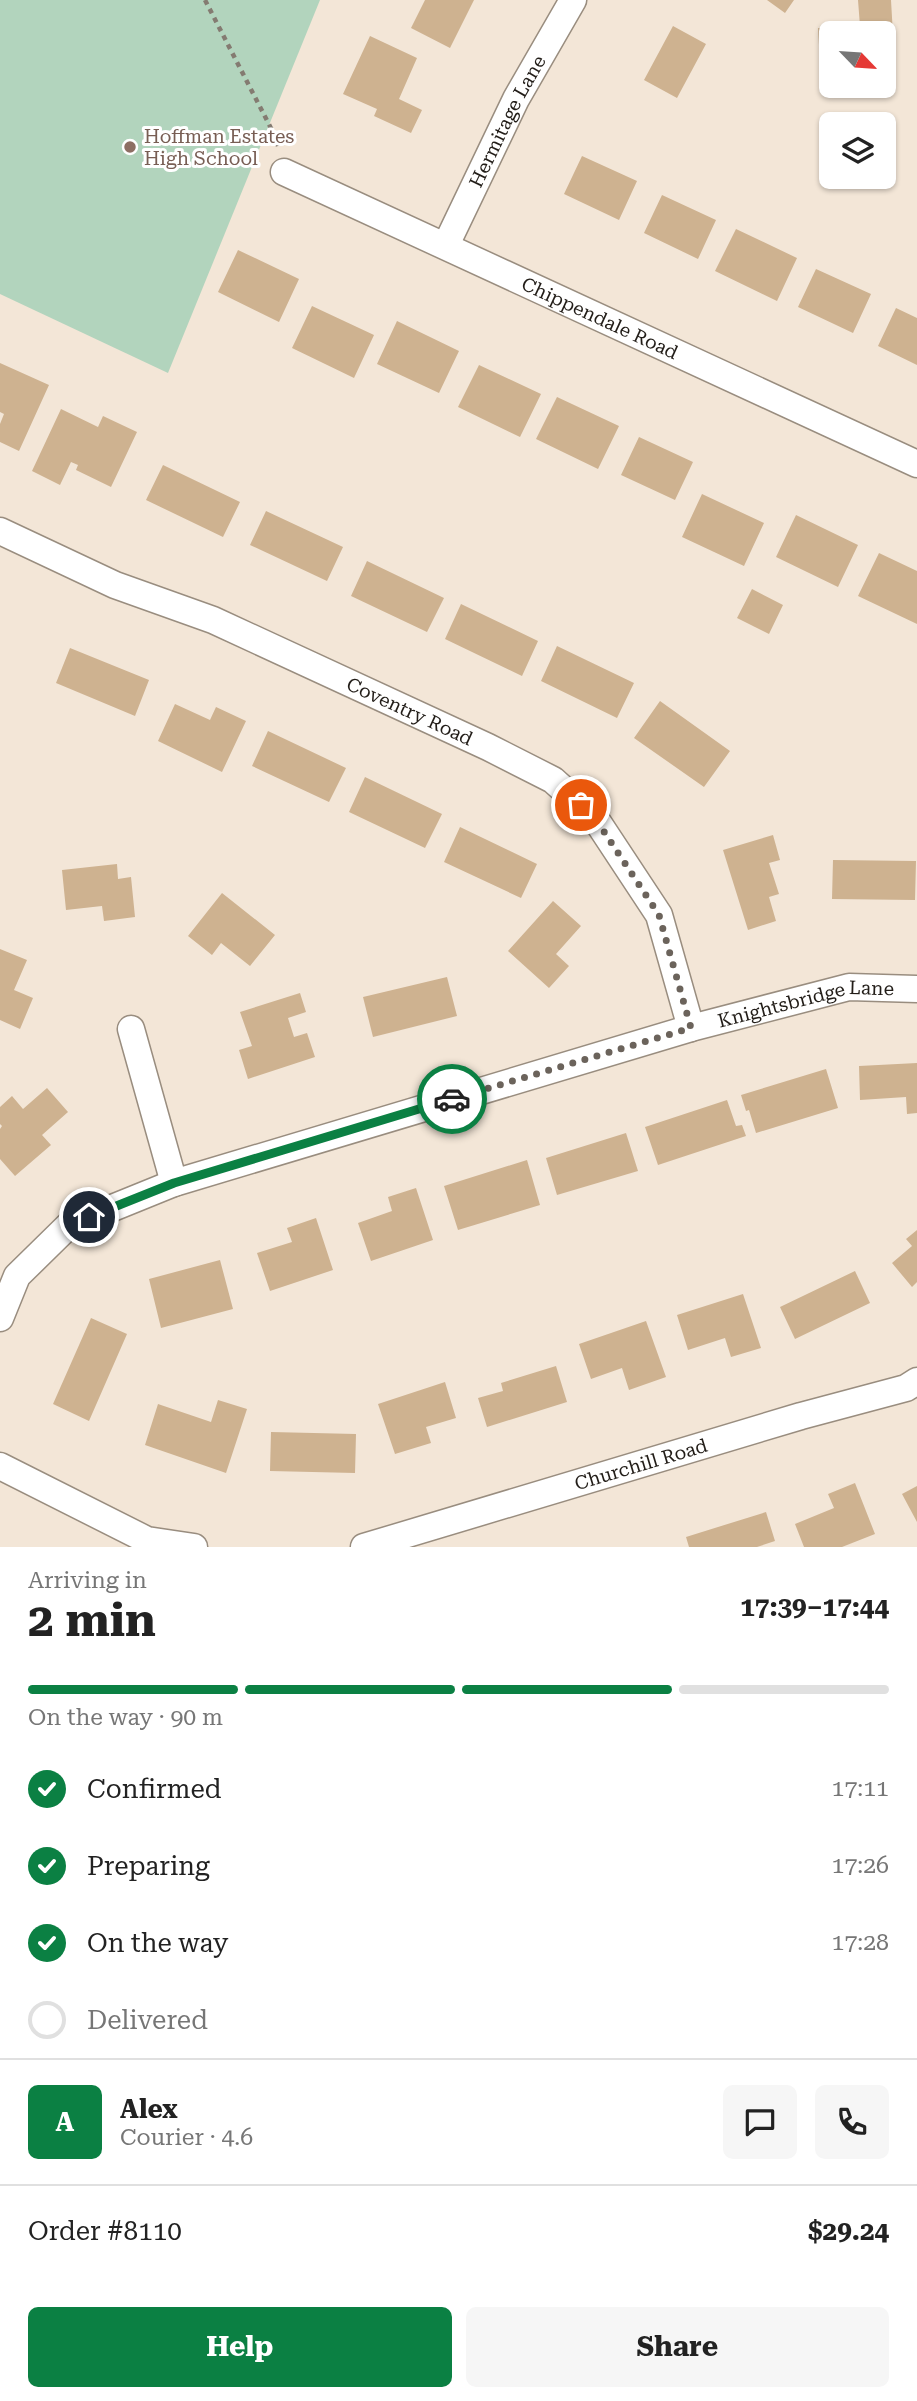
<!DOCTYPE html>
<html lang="en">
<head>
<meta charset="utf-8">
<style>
	:root { --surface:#fff; --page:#f6f6f6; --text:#222; --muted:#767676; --line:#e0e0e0; --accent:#0b8043 }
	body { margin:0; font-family:"Roboto Serif",serif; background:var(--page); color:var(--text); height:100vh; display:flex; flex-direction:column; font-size:26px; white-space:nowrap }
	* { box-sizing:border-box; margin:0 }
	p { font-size:23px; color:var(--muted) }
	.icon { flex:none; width:38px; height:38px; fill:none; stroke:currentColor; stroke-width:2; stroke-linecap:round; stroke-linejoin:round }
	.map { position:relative; height:1547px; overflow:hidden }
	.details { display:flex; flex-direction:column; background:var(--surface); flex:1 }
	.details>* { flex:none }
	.needle { width:46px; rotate:115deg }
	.buttons { position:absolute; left:819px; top:21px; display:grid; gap:14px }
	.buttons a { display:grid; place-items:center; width:77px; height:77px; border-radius:10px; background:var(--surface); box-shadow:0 2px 5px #0004; font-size:35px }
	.pin { position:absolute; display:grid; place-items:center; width:60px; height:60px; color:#fff; margin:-30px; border:4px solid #fff; border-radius:50%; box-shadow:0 2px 7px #0007 }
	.courier { position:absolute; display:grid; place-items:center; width:70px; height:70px; margin:-35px; border:5px solid #0b8043; border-radius:50%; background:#fff; color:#222; box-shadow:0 2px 9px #0007 }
	.head em { font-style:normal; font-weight:700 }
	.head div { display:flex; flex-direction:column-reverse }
	.head { display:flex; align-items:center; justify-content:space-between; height:119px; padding:0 28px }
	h1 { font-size:46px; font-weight:700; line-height:52px }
	.bar { display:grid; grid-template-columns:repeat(4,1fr); gap:10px 7px; align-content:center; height:84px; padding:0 28px }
	.bar i { height:9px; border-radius:5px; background:var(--line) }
	.bar .active { background:var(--accent) }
	.bar p { grid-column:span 4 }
	.line { display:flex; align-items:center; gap:18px; padding:0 28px; border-top:2px solid var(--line) }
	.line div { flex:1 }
	.round { display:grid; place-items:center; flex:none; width:74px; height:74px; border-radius:10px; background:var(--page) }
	ol { padding:0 28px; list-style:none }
	li { display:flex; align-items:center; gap:21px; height:77px }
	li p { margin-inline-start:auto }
	li .icon { padding:7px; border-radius:50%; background:var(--accent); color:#fff; stroke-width:4 }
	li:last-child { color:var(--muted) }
	li i { width:38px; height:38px; border:4px solid var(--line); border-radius:50% }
	.button { display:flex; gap:14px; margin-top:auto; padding:14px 28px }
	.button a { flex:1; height:80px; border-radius:10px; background:var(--accent); color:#fff; font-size:28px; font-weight:700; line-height:80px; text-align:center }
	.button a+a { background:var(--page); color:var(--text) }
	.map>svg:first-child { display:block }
</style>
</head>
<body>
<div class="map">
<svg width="917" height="1547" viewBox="0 0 917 1547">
	<rect width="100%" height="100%" fill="#f3e6d7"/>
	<path fill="#b2d4bd" d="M0,0H320L168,373L0,294Z"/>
	<path fill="#ceb290" d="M425,0H474L450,48L411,28Z
		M767,0H794L785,13Z
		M858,0H891L893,35L831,33V78L821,79L818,28L860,26Z
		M673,26L706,44L677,98L644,80Z
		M370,36L417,58L399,99L422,110L411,133L374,116L377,109L343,94Z
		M582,156L637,181L619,220L564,194Z
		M662,195L716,220L698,259L644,233Z
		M736,229L797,258L777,301L715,271Z
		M238,250L299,279L279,322L218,292Z
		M816,269L871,294L853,333L798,307Z
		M312,306L374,335L354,378L292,348Z
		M896,308L917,318V365L878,346Z
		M397,321L459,351L439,393L377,364Z
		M0,363L49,385L19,451L0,442V424L4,414L0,412Z
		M479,365L541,394L520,437L458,407Z
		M557,397L619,426L598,469L536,439Z
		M61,409L98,427L103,416L137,432L111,487L76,470L78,465L71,462L60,485L32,471Z
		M639,437L693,462L675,500L621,475Z
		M163,465L240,502L223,537L146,500Z
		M702,494L764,523L744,566L682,537Z
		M266,511L343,547L327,581L250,545Z
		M796,515L858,545L838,587L776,557Z
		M879,553L917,571V624L858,596Z
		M367,561L444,598L427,632L351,596Z
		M752,589L783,605L769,634L737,618Z
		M461,604L538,641L522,676L445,639Z
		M557,646L634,683L617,718L541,681Z
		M70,648L149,680L135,716L56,683Z
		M660,701L730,751L704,787L634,738Z
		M175,704L210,720L216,707L246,721L222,772L158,741Z
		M268,731L346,768L329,802L252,766Z
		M365,777L442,814L425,848L349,812Z
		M460,827L537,864L521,898L444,862Z
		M773,835L780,860L769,863L779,894L769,897L776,921L748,930L723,850Z
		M833,860L916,861L915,900L832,899Z
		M117,864L118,879L131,877L135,917L104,921L102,906L66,910L62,870Z
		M222,893L275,935L250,966L221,943L212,955L188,936Z
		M553,901L581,926L556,954L569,966L549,988L508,951Z
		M0,949L27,960L14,990L33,998L20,1029L0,1020Z
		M447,977L457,1016L373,1037L363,997Z
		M300,993L306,1012L288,1018L294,1037L307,1033L315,1057L248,1079L239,1050L252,1046L240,1012Z
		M917,1063V1113L907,1114L906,1097L860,1100L859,1066Z
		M826,1069L838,1108L756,1133L749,1110L746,1111L741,1095Z
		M47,1088L68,1112L42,1135L51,1145L15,1176L0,1159V1129L2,1126L0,1124V1107L12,1096L23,1109Z
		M727,1100L736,1126L742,1125L746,1136L658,1165L645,1127Z
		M626,1133L638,1171L557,1195L546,1158Z
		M527,1160L540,1205L458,1230L444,1186Z
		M416,1188L433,1240L371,1261L358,1223L392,1211L388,1197Z
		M316,1218L333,1270L270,1291L257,1253L292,1242L287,1228Z
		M917,1230V1282L912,1287L892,1263L912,1246L906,1239Z
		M220,1260L233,1309L161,1328L149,1279Z
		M855,1271L870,1303L795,1339L780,1307Z
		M743,1294L761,1348L731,1357L725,1338L688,1350L677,1315Z
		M91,1318L127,1334L89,1421L53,1404Z
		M646,1321L666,1377L629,1390L622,1368L591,1379L579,1344Z
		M556,1366L567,1402L487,1427L478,1398L503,1391L501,1383Z
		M445,1382L456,1418L426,1427L431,1443L395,1454L378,1404Z
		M218,1400L247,1409L226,1473L145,1445L158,1404L211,1422Z
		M271,1432L356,1434L355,1473L270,1471Z
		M855,1483L875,1534L842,1547H804L795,1524L834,1508L828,1494Z
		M917,1486V1522L902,1494Z
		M766,1512L775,1541L757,1547H689L686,1537Z"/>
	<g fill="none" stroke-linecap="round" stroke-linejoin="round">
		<defs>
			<g id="minor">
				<path id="s1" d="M284,172L917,464"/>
				<path id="s2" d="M446,245L516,99L573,0"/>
				<path id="s3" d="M0,531L115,585L213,620L488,747L553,780L595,818L659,915L691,1028"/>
				<path d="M131,1029L174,1183"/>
				<path id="s4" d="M0,1318L17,1276L68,1226L174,1183L691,1028L849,987L917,989"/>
				<path d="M0,1466L147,1540L194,1547"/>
				<path id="s5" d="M364,1547L801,1416L906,1388L917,1381"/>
			</g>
		</defs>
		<use href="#minor" stroke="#998d7f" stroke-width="29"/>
		<path stroke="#847b71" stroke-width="4.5" stroke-dasharray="5 5" stroke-linecap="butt" d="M205,0L275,136L278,146"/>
		<use href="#minor" stroke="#fff" stroke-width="26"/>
	</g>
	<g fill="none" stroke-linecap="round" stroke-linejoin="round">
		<path stroke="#6b635b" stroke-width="7" stroke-dasharray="0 12.6" d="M452,1099L691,1028L659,915L595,818L581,805"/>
		<path stroke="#0b8043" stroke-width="9" d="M89,1217L174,1183L452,1099"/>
	</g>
	<circle fill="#8d6e63" stroke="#fff" stroke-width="2.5" cx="130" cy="147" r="7"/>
	<g text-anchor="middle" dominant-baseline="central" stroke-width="6" stroke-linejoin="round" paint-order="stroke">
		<g font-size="19" fill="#221d18" stroke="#fff">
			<text stroke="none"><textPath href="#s2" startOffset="138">Hermitage Lane</textPath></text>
			<text stroke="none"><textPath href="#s1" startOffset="348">Chippendale Road</textPath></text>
			<text stroke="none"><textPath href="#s3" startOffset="448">Coventry Road</textPath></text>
			<text stroke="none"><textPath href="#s4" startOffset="889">Knightsbridge Lane</textPath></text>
			<text stroke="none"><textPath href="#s5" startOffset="289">Churchill Road</textPath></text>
		</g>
		<g font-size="19" fill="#785e54" stroke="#fff" text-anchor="start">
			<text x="144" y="136">Hoffman Estates<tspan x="144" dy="22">High School</tspan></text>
		</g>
	</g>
</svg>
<div class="buttons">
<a><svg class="needle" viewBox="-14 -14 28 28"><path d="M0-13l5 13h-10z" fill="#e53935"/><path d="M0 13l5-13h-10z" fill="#767676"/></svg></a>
<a><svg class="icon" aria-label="layers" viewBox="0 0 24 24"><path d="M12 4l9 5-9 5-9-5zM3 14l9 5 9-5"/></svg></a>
</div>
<div class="pin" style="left:581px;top:805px;background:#ea580c"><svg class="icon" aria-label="bag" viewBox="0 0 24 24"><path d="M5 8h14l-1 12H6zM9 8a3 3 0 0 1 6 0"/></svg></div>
<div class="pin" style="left:89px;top:1217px;background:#1f2937"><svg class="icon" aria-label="home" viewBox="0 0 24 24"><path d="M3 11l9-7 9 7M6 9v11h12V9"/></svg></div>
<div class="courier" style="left:452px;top:1099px"><svg class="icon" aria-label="car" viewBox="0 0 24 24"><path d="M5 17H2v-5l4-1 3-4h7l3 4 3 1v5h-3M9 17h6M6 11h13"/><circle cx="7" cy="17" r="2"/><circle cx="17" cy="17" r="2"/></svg></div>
</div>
<section class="details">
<div class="head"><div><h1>2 min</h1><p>Arriving in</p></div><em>17:39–17:44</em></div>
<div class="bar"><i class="active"></i><i class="active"></i><i class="active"></i><i></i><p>On the way · 90 m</p></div>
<ol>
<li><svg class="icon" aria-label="check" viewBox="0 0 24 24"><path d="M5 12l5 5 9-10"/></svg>Confirmed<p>17:11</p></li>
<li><svg class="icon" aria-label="check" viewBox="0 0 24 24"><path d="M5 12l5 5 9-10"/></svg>Preparing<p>17:26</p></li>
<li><svg class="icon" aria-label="check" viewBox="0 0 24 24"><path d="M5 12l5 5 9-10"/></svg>On the way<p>17:28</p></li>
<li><i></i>Delivered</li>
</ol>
<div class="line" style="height:126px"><b class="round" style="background:var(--accent);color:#fff">A</b><div><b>Alex</b><p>Courier · 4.6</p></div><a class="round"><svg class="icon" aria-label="chat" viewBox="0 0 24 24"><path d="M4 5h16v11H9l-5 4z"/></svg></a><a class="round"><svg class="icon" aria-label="phone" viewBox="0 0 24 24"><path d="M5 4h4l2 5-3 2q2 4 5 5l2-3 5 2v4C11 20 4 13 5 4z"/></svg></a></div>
<div class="line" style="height:91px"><div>Order #8110</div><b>$29.24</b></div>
<div class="button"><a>Help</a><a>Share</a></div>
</section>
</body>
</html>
